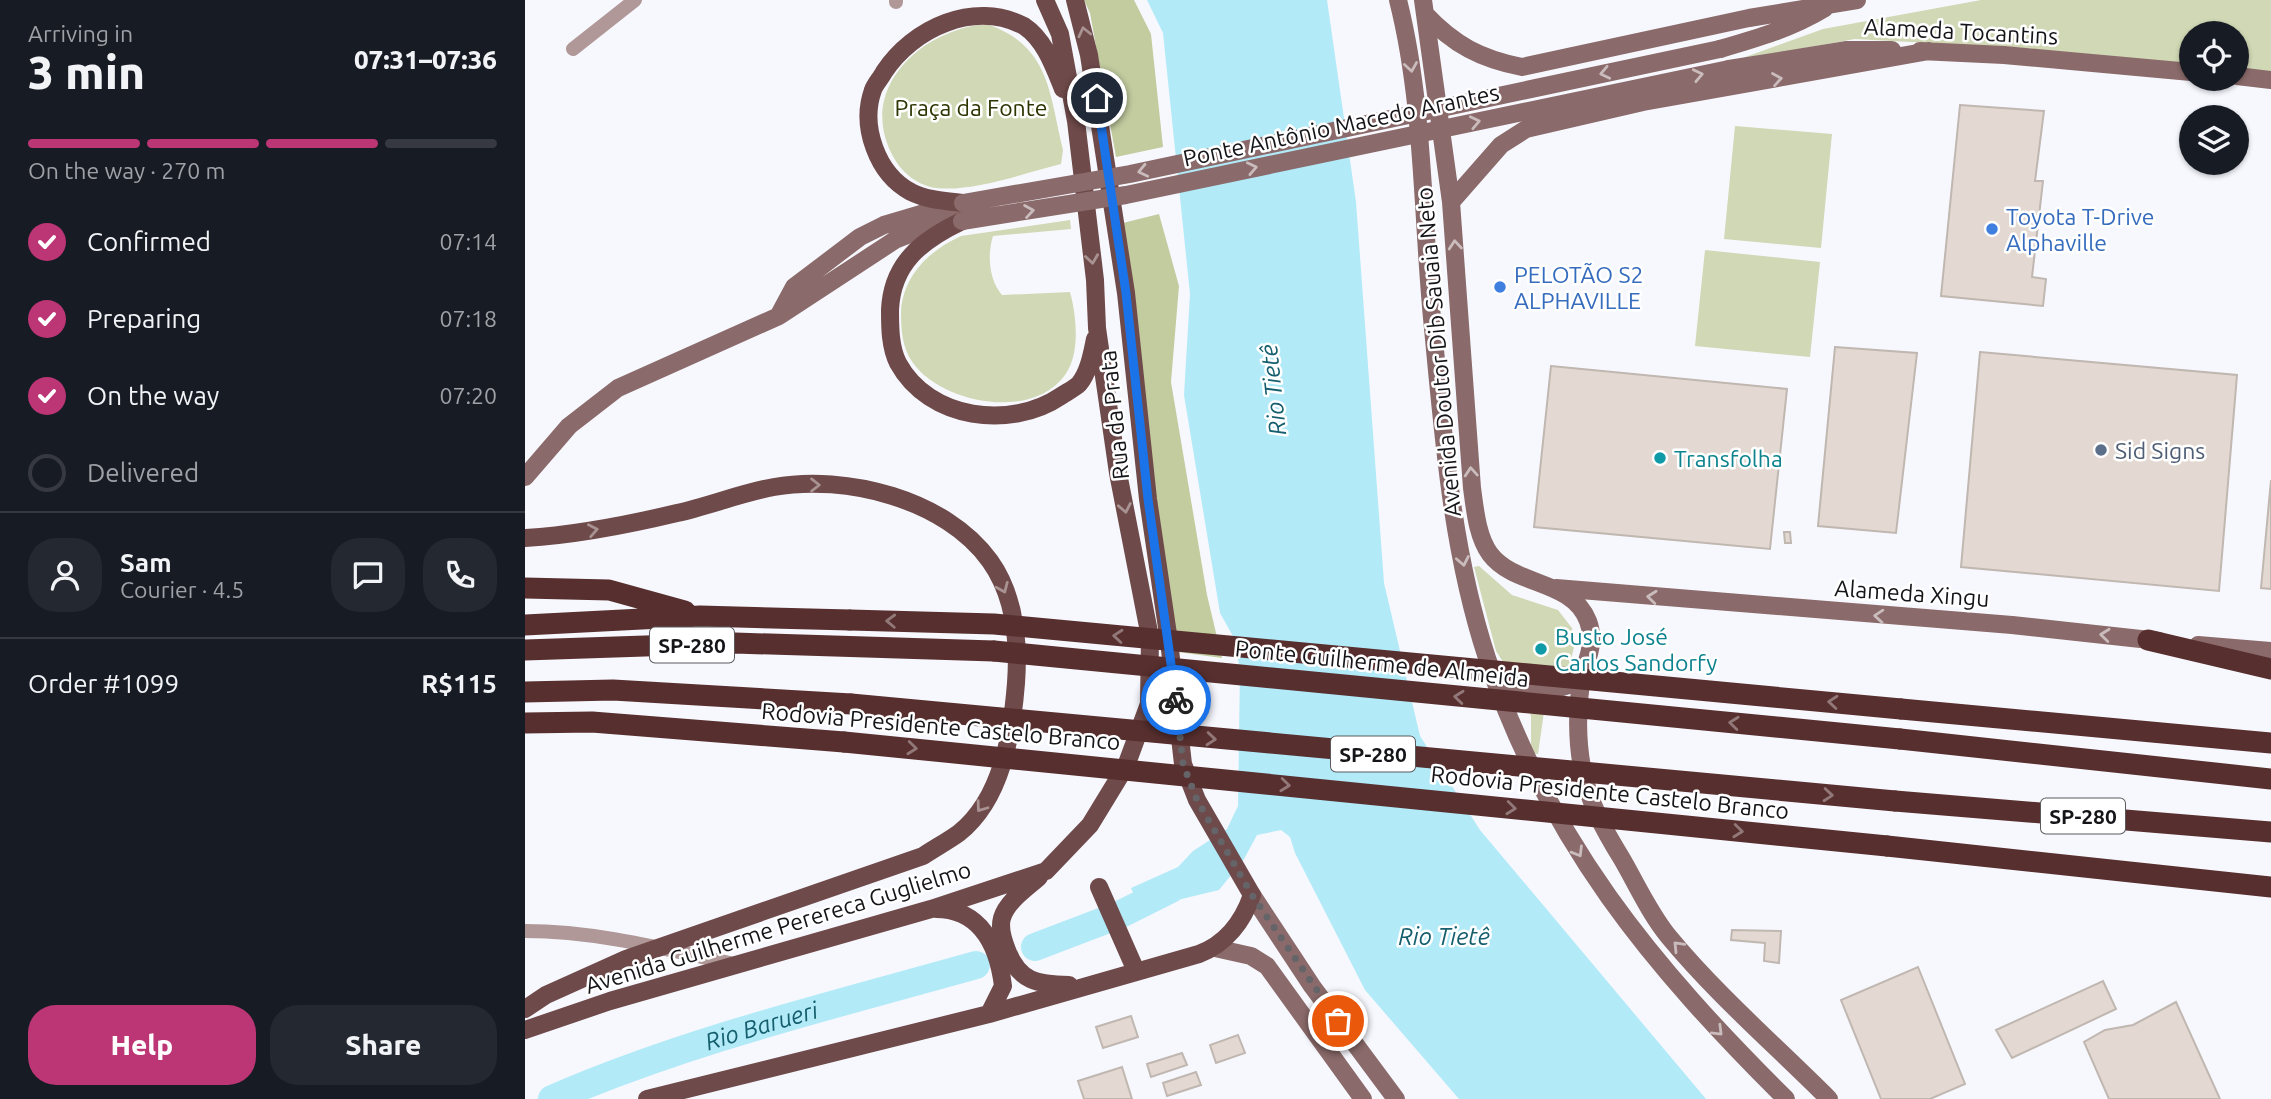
<!DOCTYPE html>
<html lang="en">
<head>
<meta charset="utf-8">
<style>
	:root { --surface:#171b24; --page:#242831; --text:#f1f3f6; --muted:#9ea1a6; --line:#363941; --accent:#bc3575 }
	body { margin:0; font-family:Ubuntu,sans-serif; background:var(--page); color:var(--text); height:100vh; display:flex; flex-direction:column; font-size:26px; white-space:nowrap }
	* { box-sizing:border-box; margin:0 }
	p { font-size:23px; color:var(--muted) }
	.icon { flex:none; width:38px; height:38px; fill:none; stroke:currentColor; stroke-width:2; stroke-linecap:round; stroke-linejoin:round }
	.map { position:relative; flex:1; overflow:hidden }
	.sheet { display:flex; flex-direction:column; background:var(--surface); width:525px }
	.sheet>* { flex:none }
	.buttons { position:absolute; left:1654px; top:21px; display:grid; gap:14px }
	.buttons a { display:grid; place-items:center; width:70px; height:70px; border-radius:50%; background:var(--surface); box-shadow:0 2px 5px #0004; font-size:35px }
	.pin { position:absolute; display:grid; place-items:center; width:60px; height:60px; color:#fff; margin:-30px; border:4px solid #fff; border-radius:50%; box-shadow:0 2px 7px #0007 }
	.courier { position:absolute; display:grid; place-items:center; width:70px; height:70px; margin:-35px; border:5px solid #1a73e8; border-radius:50%; background:#fff; color:#222; box-shadow:0 2px 9px #0007 }
	.headline em { font-style:normal; font-weight:800 }
	.headline div { display:flex; flex-direction:column-reverse }
	.headline { display:flex; align-items:center; justify-content:space-between; height:119px; padding:0 28px }
	h1 { font-size:46px; font-weight:800; line-height:52px }
	.bar { display:grid; grid-template-columns:repeat(4,1fr); gap:10px 7px; align-content:center; height:84px; padding:0 28px }
	.bar i { height:9px; border-radius:5px; background:var(--line) }
	.bar .active { background:var(--accent) }
	.bar p { grid-column:span 4 }
	.line { display:flex; align-items:center; gap:18px; padding:0 28px; border-top:2px solid var(--line) }
	.line div { flex:1 }
	.round { display:grid; place-items:center; flex:none; width:74px; height:74px; border-radius:28px; background:var(--page) }
	ol { padding:0 28px; list-style:none }
	li { display:flex; align-items:center; gap:21px; height:77px }
	li p { margin-inline-start:auto }
	li .icon { padding:7px; border-radius:50%; background:var(--accent); color:#fff; stroke-width:4 }
	li:last-child { color:var(--muted) }
	li i { width:38px; height:38px; border:4px solid var(--line); border-radius:50% }
	.primary-button { display:flex; gap:14px; margin-top:auto; padding:14px 28px }
	.primary-button a { flex:1; height:80px; border-radius:28px; background:var(--accent); color:#fff; font-size:28px; font-weight:800; line-height:80px; text-align:center }
	.primary-button a+a { background:var(--page); color:var(--text) }
	main { display:flex; flex:1; min-height:0 }
	.map>svg:first-child { display:block }
</style>
</head>
<body>
<main>
<section class="sheet">
<div class="headline"><div><h1>3 min</h1><p>Arriving in</p></div><em>07:31–07:36</em></div>
<div class="bar"><i class="active"></i><i class="active"></i><i class="active"></i><i></i><p>On the way · 270 m</p></div>
<ol>
<li><svg class="icon" aria-label="check" viewBox="0 0 24 24"><path d="M5 12l5 5 9-10"/></svg>Confirmed<p>07:14</p></li>
<li><svg class="icon" aria-label="check" viewBox="0 0 24 24"><path d="M5 12l5 5 9-10"/></svg>Preparing<p>07:18</p></li>
<li><svg class="icon" aria-label="check" viewBox="0 0 24 24"><path d="M5 12l5 5 9-10"/></svg>On the way<p>07:20</p></li>
<li><i></i>Delivered</li>
</ol>
<div class="line" style="height:126px"><a class="round"><svg class="icon" aria-label="person" viewBox="0 0 24 24"><circle cx="12" cy="8" r="4"/><path d="M4 21q1-7 8-7t8 7"/></svg></a><div><b>Sam</b><p>Courier · 4.5</p></div><a class="round"><svg class="icon" aria-label="chat" viewBox="0 0 24 24"><path d="M4 5h16v11H9l-5 4z"/></svg></a><a class="round"><svg class="icon" aria-label="phone" viewBox="0 0 24 24"><path d="M5 4h4l2 5-3 2q2 4 5 5l2-3 5 2v4C11 20 4 13 5 4z"/></svg></a></div>
<div class="line" style="height:91px"><div>Order #1099</div><b>R$115</b></div>
<div class="primary-button"><a>Help</a><a>Share</a></div>
</section>
<div class="map">
<svg width="1746" height="1099" viewBox="0 0 1746 1099">
	<rect width="100%" height="100%" fill="#f7f8fe"/>
	<path fill="#d0d8b5" d="M1456,0H1746V74L1712,70V33H1666V65L1498,48L1330,39L1212,60L1298,29Z
		M462,24C525,46 524,92 538,150L536,164C500,173 448,192 411,188C394,186 377,173 369,158C330,90 396,29 462,24Z
		M1210,126L1307,134L1296,248L1199,239Z
		M545,220L546,229L468,236C462,255 464,280 477,295L545,292C551,314 555,349 543,370C514,422 418,405 388,363C377,348 376,329 376,312C378,275 405,250 436,236Z
		M1180,250L1295,262L1285,357L1170,346Z
		M954,566L987,595L1033,610L1047,628L1049,647L1044,668L1023,684L1013,754L1006,753V717L999,680L980,665L971,651L949,567Z"/>
	<path fill="#c2cc9f" d="M559,0H609L626,34L638,147L591,157L565,13Z
		M634,214L654,286L646,382L682,595L697,658L653,652L590,225Z"/>
	<path fill="#b2eaf8" d="M622,0H802L831,202L859,583L895,736L955,830L1181,1099H934L840,990L770,853L765,837L756,830L732,835L719,859L694,890L644,902L619,917L606,888L653,867L668,851L702,829L713,806L715,670L709,638L695,613L659,395L665,294L638,33Z"/>
	<g fill="none" stroke-linecap="round" stroke-linejoin="round">
		<g stroke="#b2eaf8" stroke-width="28">
			<path d="M510,947L594,915L646,889"/>
			<path id="s1" d="M27,1099C163,1040 309,1005 451,965"/>
		</g>
	</g>
	<path fill="#e3d9d2" stroke="#c0b7b1" stroke-width="2" d="M1435,105L1519,111L1510,181H1518L1507,277L1521,279L1518,306L1416,296Z
		M1310,347L1392,353L1371,533L1293,526Z
		M1455,352L1712,375L1694,591L1436,567Z
		M1026,366L1262,389L1245,549L1009,527Z
		M1746,480V589L1736,588Z
		M1259,532H1265L1266,543H1260Z
		M1207,930L1256,931L1254,963L1239,961L1240,943L1206,940Z
		M1393,967L1440,1084L1405,1099H1356L1316,1000Z
		M1578,981L1591,1009L1487,1058L1471,1030Z
		M1651,1002L1695,1099H1584L1559,1042L1580,1030L1608,1025Z
		M606,1016L613,1037L578,1048L571,1027Z
		M713,1035L720,1053L691,1063L685,1045Z
		M657,1053L662,1065L626,1077L622,1064Z
		M597,1067L607,1099H559L553,1081Z
		M671,1072L676,1085L642,1096L638,1083Z"/>
	<g fill="none" stroke-linecap="round" stroke-linejoin="round">
		<path stroke="#af9897" stroke-width="14" d="M371,2V0
			M48,49L110,0
			M0,931C71,931 140,949 209,964"/>
		<path stroke="#8a6a6a" stroke-width="18" d="M873,0C899,103 897,213 907,318C918,432 926,549 962,658C1023,841 1127,966 1261,1099
			M898,0L926,202L947,488C950,509 952,536 965,554C990,587 1047,579 1063,621C1072,645 1060,661 1056,683C1052,709 1052,741 1057,767C1063,801 1079,830 1097,859C1112,885 1125,914 1144,937C1192,995 1251,1046 1304,1099
			M900,14C929,45 956,59 997,67L1224,18L1332,0
			M1195,49C1233,38 1267,28 1300,8
			M1395,51L1479,55L1666,72
			M1204,69L1322,50H1367
			M1712,76L1746,80
			M926,202L976,145L1001,129L1118,102L1404,51
			M255,313L269,287L335,237L359,225L430,204
			M0,477L44,426L93,388L254,316L370,240L415,222L437,221
			M1031,588L1487,625L1634,641
			M1673,645L1746,651
			M972,680C1005,692 1025,695 1056,680
			M727,895L787,986L871,1099
			M690,948L726,956L742,966L838,1099"/>
		<path stroke="#6f4a4a" stroke-width="18" d="M438,203C420,201 402,200 386,192C352,174 335,126 348,90C350,84 356,78 359,72C388,28 449,0 499,26C520,40 529,67 538,89
			M437,221C397,240 367,263 365,310C365,327 365,347 373,363C404,420 486,430 536,396C542,392 550,388 554,384C564,372 567,353 570,339
			M0,538C51,535 102,525 152,513C184,506 216,493 249,487C320,474 421,499 465,561C490,596 494,642 491,683C487,734 477,799 434,833C423,841 410,848 398,856L101,959L21,995L0,1009
			M514,877C502,888 482,901 477,918C474,929 478,940 482,950C494,982 512,984 544,985
			M574,887L611,971
			M411,909C456,909 473,946 478,986L464,1014
			M0,1030L85,1001L406,909L521,871L565,825L601,766L624,704L625,637L593,473L572,328L570,280L551,121L535,34L520,0
			M122,1099L464,1014L674,954C701,944 718,921 727,895L672,800L658,764L644,641L623,499L601,293L564,55L550,0"/>
		<path stroke="#582f2f" stroke-width="21" d="M0,588L84,590L160,611
			M0,625L175,616L325,620
			M1623,640L1746,669
			M0,650L210,643L469,651
			M0,692L88,690L326,704
			M1376,709L1746,743
			M0,723L67,722L319,742
			M1375,739L1746,779
			M1370,801L1746,832
			M1362,846L1746,887"/>
		<path stroke="#8a6a6a" stroke-width="18" d="M438,203L605,174L1195,49
			M437,221L601,195L1204,69"/>
		<path stroke="#582f2f" stroke-width="21" d="M325,620L469,624L1376,709
			M469,651L1375,739
			M326,704L1370,801
			M319,742L1362,846"/>
	</g>
	<defs><path id="oneway-chevron" d="M-2-3.5L2.5 0L-2 3.5" fill="none" stroke-width="1.6" stroke-linecap="round" stroke-linejoin="round" transform="scale(1.75)"/></defs>
	<g stroke="#a99292">
		<use href="#oneway-chevron" transform="translate(559 32) rotate(-103)"/>
		<use href="#oneway-chevron" transform="translate(567 259) rotate(82)"/>
		<use href="#oneway-chevron" transform="translate(290 485)"/>
		<use href="#oneway-chevron" transform="translate(600 508) rotate(79)"/>
		<use href="#oneway-chevron" transform="translate(68 530) rotate(-11)"/>
		<use href="#oneway-chevron" transform="translate(478 588) rotate(67)"/>
		<use href="#oneway-chevron" transform="translate(456 807) rotate(126)"/>
	</g>
	<g stroke="#cabcbc">
		<use href="#oneway-chevron" transform="translate(886 67) rotate(81)"/>
		<use href="#oneway-chevron" transform="translate(1080 73) rotate(168)"/>
		<use href="#oneway-chevron" transform="translate(1173 75) rotate(-12)"/>
		<use href="#oneway-chevron" transform="translate(1252 79) rotate(-10)"/>
		<use href="#oneway-chevron" transform="translate(950 122) rotate(-12)"/>
		<use href="#oneway-chevron" transform="translate(727 168) rotate(-12)"/>
		<use href="#oneway-chevron" transform="translate(618 171) rotate(167)"/>
		<use href="#oneway-chevron" transform="translate(504 211) rotate(-9)"/>
		<use href="#oneway-chevron" transform="translate(930 245) rotate(-95)"/>
		<use href="#oneway-chevron" transform="translate(946 472) rotate(-94)"/>
		<use href="#oneway-chevron" transform="translate(938 561) rotate(79)"/>
		<use href="#oneway-chevron" transform="translate(1127 597) rotate(-174)"/>
		<use href="#oneway-chevron" transform="translate(1354 616) rotate(-176)"/>
		<use href="#oneway-chevron" transform="translate(1580 635) rotate(-174)"/>
		<use href="#oneway-chevron" transform="translate(1053 852) rotate(59)"/>
		<use href="#oneway-chevron" transform="translate(1153 946) rotate(-134)"/>
		<use href="#oneway-chevron" transform="translate(1193 1031) rotate(45)"/>
	</g>
	<g stroke="#927878">
		<use href="#oneway-chevron" transform="translate(366 621) rotate(-178)"/>
		<use href="#oneway-chevron" transform="translate(593 636) rotate(-175)"/>
		<use href="#oneway-chevron" transform="translate(934 697) rotate(-174)"/>
		<use href="#oneway-chevron" transform="translate(1308 702) rotate(-175)"/>
		<use href="#oneway-chevron" transform="translate(1209 723) rotate(-174)"/>
		<use href="#oneway-chevron" transform="translate(686 739) rotate(5)"/>
		<use href="#oneway-chevron" transform="translate(387 748) rotate(6)"/>
		<use href="#oneway-chevron" transform="translate(760 785) rotate(6)"/>
		<use href="#oneway-chevron" transform="translate(1303 795) rotate(5)"/>
		<use href="#oneway-chevron" transform="translate(986 808) rotate(6)"/>
		<use href="#oneway-chevron" transform="translate(1213 831) rotate(6)"/>
	</g>
	<g fill="none" stroke-linecap="round" stroke-linejoin="round">
		<path stroke="#646469" stroke-width="7" stroke-dasharray="0 12.6" d="M651,700L658,764L672,800L727,895L813,1021"/>
		<path stroke="#1a73e8" stroke-width="9" d="M572,98L601,293L623,499L651,700"/>
	</g>
	<g fill="#3f7fe0" stroke="#fff" stroke-width="2.5">
		<circle cx="1467" cy="229" r="7"/>
		<circle cx="975" cy="287" r="7"/>
	</g>
	<circle fill="#5c6f8a" stroke="#fff" stroke-width="2.5" cx="1576" cy="450" r="7"/>
	<g fill="#0f9aa8" stroke="#fff" stroke-width="2.5">
		<circle cx="1135" cy="458" r="7"/>
		<circle cx="1016" cy="649" r="7"/>
	</g>
	<g text-anchor="middle" dominant-baseline="central" stroke-width="5" stroke-linejoin="round" paint-order="stroke">
		<g fill="#fff" stroke="#5b5b5e" stroke-width="2">
			<rect x="125" y="627.5" width="84" height="35" rx="5"/>
			<rect x="806" y="736.5" width="84" height="35" rx="5"/>
			<rect x="1516" y="798.5" width="84" height="35" rx="5"/>
		</g>
		<g font-size="21" font-weight="bold" fill="#151519">
			<text x="167" y="645">SP-280</text>
			<text x="848" y="754">SP-280</text>
			<text x="1558" y="816">SP-280</text>
		</g>
		<g font-size="23" fill="#151519" stroke="#fff">
			<text transform="translate(1436 31) rotate(3)">Alameda Tocantins</text>
			<text transform="translate(816 125) rotate(-12)">Ponte Antônio Macedo Arantes</text>
			<text transform="translate(913 352) rotate(-95)">Avenida Doutor Dib Sauaia Neto</text>
			<text transform="translate(589 415) rotate(-96)">Rua da Prata</text>
			<text transform="translate(1387 593) rotate(4)">Alameda Xingu</text>
			<text transform="translate(857 663) rotate(6)">Ponte Guilherme de Almeida</text>
			<text transform="translate(416 726) rotate(5)">Rodovia Presidente Castelo Branco</text>
			<text transform="translate(1085 792) rotate(6)">Rodovia Presidente Castelo Branco</text>
			<text transform="translate(253 927) rotate(-17)">Avenida Guilherme Perereca Guglielmo</text>
		</g>
		<g font-size="23" fill="#2d3400" stroke="#fff">
			<text x="446" y="107">Praça da Fonte</text>
		</g>
		<g font-size="23" fill="#366cbe" stroke="#fff" text-anchor="start">
			<text x="1481" y="216">Toyota T-Drive<tspan x="1481" dy="26">Alphaville</tspan></text>
			<text x="989" y="274">PELOTÃO S2<tspan x="989" dy="26">ALPHAVILLE</tspan></text>
		</g>
		<g font-size="23" fill="#4e5e75" stroke="#fff" text-anchor="start">
			<text x="1590" y="450">Sid Signs</text>
		</g>
		<g font-size="23" fill="#0d838f" stroke="#fff" text-anchor="start">
			<text x="1149" y="458">Transfolha</text>
			<text x="1030" y="636">Busto José<tspan x="1030" dy="26">Carlos Sandorfy</tspan></text>
		</g>
		<g font-size="24" font-style="italic" fill="#145e6d" stroke="#fff">
			<text transform="translate(748 390) rotate(-96)">Rio Tietê</text>
			<text x="919" y="936">Rio Tietê</text>
			<text stroke="none"><textPath href="#s1" startOffset="222">Rio Barueri</textPath></text>
		</g>
	</g>
</svg>
<div class="buttons">
<a><svg class="icon" aria-label="locate" viewBox="0 0 24 24"><circle cx="12" cy="12" r="6"/><path d="M12 2v4M12 18v4M2 12h4M18 12h4"/></svg></a>
<a><svg class="icon" aria-label="layers" viewBox="0 0 24 24"><path d="M12 4l9 5-9 5-9-5zM3 14l9 5 9-5"/></svg></a>
</div>
<div class="pin" style="left:813px;top:1021px;background:#ea580c"><svg class="icon" aria-label="bag" viewBox="0 0 24 24"><path d="M5 8h14l-1 12H6zM9 8a3 3 0 0 1 6 0"/></svg></div>
<div class="pin" style="left:572px;top:98px;background:#1f2937"><svg class="icon" aria-label="home" viewBox="0 0 24 24"><path d="M3 11l9-7 9 7M6 9v11h12V9"/></svg></div>
<div class="courier" style="left:651px;top:700px"><svg class="icon" aria-label="bike" viewBox="0 0 24 24"><circle cx="6" cy="16" r="4"/><circle cx="18" cy="16" r="4"/><path d="M6 16l4-8h5l3 8M10 8l3 8H6M13 5h3"/></svg></div>
</div>
</main>
</body>
</html>
